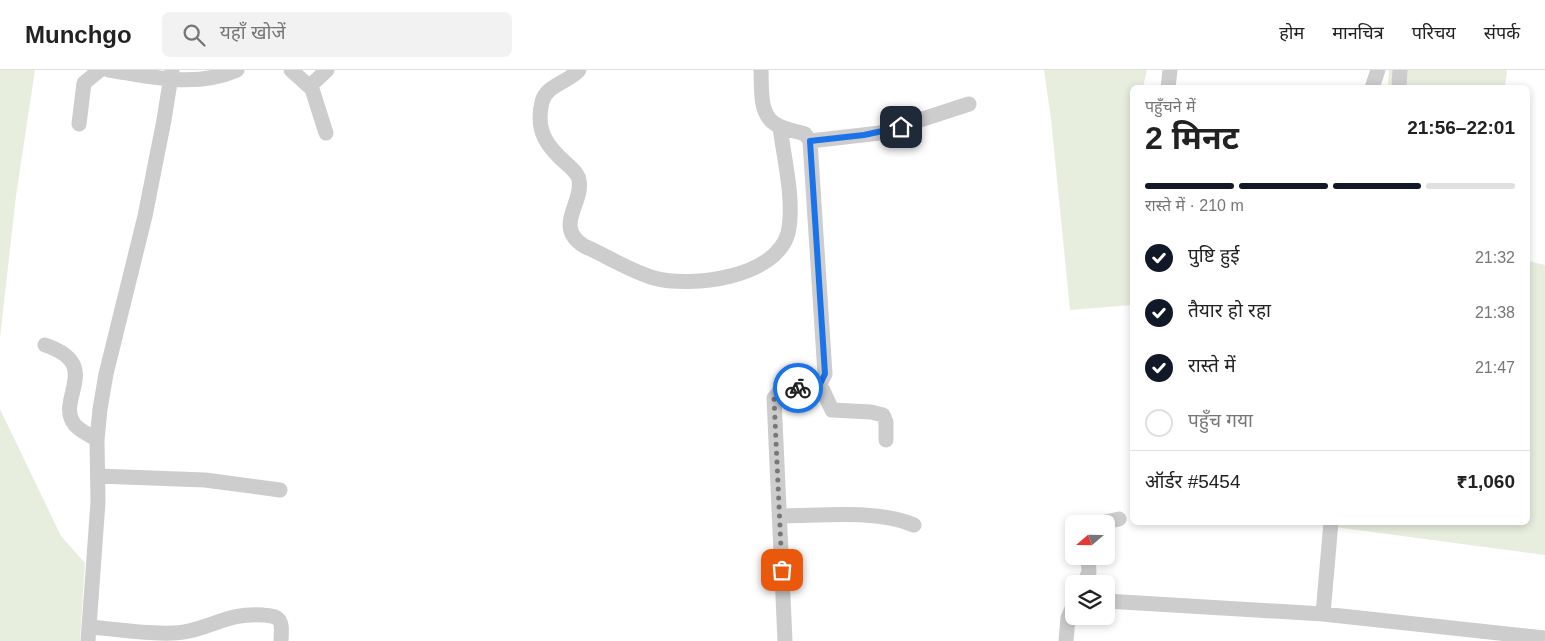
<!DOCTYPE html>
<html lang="hi">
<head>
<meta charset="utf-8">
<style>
	:root { --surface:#fff; --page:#f2f2f2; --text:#222; --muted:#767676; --line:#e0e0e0; --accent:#111827 }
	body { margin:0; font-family:Arial,"Noto Sans Devanagari",sans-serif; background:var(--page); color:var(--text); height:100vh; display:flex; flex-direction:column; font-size:19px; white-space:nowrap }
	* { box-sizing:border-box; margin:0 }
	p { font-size:16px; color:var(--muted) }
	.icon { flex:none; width:28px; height:28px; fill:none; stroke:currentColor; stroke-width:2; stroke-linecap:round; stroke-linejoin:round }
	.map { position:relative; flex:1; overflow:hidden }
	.drawer { position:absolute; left:1130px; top:15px; width:400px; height:440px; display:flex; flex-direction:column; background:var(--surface); border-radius:8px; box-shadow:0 2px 8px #0003 }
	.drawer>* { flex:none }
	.needle { width:32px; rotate:250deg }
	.buttons { position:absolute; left:1065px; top:445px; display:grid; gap:10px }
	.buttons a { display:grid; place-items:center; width:50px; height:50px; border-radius:8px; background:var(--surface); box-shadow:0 2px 8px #0003; font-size:25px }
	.pin { position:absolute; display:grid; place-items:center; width:42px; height:42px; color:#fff; margin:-21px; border-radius:10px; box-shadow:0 2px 8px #0006 }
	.courier { position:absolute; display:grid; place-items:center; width:50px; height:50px; margin:-25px; border:4px solid #1a73e8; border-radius:50%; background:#fff; color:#222; box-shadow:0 1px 6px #0007 }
	.headline em { font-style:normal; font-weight:700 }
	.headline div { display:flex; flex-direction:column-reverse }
	.headline { display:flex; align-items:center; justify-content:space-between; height:85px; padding:0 15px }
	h1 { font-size:32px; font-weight:700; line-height:38px }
	.bar { display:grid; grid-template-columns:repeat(4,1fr); gap:8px 5px; align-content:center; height:60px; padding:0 15px }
	.bar i { height:6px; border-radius:4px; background:var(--line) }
	.bar .current { background:var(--accent) }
	.bar p { grid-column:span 4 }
	.line { display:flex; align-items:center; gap:12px; padding:0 15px; border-top:1px solid var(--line) }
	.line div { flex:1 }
	ol { padding:0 15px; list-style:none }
	li { display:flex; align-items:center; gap:15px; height:55px }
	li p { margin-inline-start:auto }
	li .icon { padding:5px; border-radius:50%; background:var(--accent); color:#fff; stroke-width:4 }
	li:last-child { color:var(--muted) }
	li i { width:28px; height:28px; border:2px solid var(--line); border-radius:50% }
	header { display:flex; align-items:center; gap:30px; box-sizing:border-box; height:70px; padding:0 25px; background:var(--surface); border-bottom:1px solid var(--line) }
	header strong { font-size:24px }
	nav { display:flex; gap:28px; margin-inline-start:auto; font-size:18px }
	.search { width:350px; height:45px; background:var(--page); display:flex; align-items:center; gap:12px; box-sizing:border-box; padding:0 18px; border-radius:8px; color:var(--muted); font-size:19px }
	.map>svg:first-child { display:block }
</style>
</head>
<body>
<header>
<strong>Munchgo</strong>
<div class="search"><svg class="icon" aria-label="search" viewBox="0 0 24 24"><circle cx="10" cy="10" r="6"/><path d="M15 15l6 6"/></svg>यहाँ खोजें</div>
<nav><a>होम</a><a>मानचित्र</a><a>परिचय</a><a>संपर्क</a></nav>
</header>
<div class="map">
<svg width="1545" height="571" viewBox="0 0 1545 571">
	<rect width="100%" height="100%" fill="#fff"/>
	<path fill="#e7eede" d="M0,0H35L16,126L0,268Z
		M1044,0H1147L1143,17L1132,18V70L1130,84L1132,86V235L1070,240L1051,49Z
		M1389,0H1507L1505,17L1388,18Z
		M1528,191L1545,195V485L1312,454L1528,452Z
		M0,339L61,466L85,493L80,571H0Z"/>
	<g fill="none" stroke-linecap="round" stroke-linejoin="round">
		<path stroke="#cdcdcd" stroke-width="15" d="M109,0C153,7 195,18 237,0
			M291,0L312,19L326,63
			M579,0C569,12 546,15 542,32C535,61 547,77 568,95C572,99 578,103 579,110C584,133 553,156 584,176C607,186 630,201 654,208C691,218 776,208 788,163C795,132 784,89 780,57
			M761,0C762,19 758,47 779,56C787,60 797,61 805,64L810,71L825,304L820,314L781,320L774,328L785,571
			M310,16L327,0
			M1168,18L1170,0
			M1372,18L1378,0
			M1399,18L1400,0
			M79,54L84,13L100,0
			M810,71L880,63L969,34
			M45,275C105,295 54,330 75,355C80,361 90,365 97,370
			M820,314L832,340L871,342L883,345L886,352V370
			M98,406L205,410L280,420
			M779,446C820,446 877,439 914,455
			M1097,454L1119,449
			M1084,514L1089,502L1088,486
			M1106,531L1323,544L1545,568
			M1323,544L1331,452
			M90,557C116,559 166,567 189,561C219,554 230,543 263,545C268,546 274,545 278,549C283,553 281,565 281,571
			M88,571L98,432L97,370L100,339L106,304L145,146L164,50L172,0
			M1066,571L1068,548L1074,534"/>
	</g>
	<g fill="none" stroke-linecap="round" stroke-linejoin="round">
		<path stroke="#787878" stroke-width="5" stroke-dasharray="0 9" d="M782,500L774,328L781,320L798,318"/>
		<path stroke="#1a73e8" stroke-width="6" d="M798,318L820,314L825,304L810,71L864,65L901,57"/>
	</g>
</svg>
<div class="buttons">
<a><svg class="needle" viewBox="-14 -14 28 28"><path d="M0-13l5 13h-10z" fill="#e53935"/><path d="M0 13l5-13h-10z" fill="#767676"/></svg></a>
<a><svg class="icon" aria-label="layers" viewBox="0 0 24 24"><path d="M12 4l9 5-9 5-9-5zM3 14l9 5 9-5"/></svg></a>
</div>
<div class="pin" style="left:782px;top:500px;background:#ea580c"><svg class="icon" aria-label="bag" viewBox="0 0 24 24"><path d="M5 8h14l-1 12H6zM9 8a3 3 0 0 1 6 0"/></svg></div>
<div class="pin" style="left:901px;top:57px;background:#1f2937"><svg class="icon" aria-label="home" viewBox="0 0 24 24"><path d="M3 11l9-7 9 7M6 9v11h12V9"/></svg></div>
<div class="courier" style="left:798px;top:318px"><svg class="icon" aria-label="bike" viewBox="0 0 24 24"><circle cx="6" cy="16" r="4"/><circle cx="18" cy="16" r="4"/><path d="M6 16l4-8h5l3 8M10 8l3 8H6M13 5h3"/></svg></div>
<section class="drawer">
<div class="headline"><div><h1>2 मिनट</h1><p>पहुँचने में</p></div><em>21:56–22:01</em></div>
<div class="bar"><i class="current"></i><i class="current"></i><i class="current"></i><i></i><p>रास्ते में · 210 m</p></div>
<ol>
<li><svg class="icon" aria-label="check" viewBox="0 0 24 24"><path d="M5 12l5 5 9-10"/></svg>पुष्टि हुई<p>21:32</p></li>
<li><svg class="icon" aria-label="check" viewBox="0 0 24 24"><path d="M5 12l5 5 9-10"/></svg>तैयार हो रहा<p>21:38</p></li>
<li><svg class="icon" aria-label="check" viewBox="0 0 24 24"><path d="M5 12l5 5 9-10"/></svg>रास्ते में<p>21:47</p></li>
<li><i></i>पहुँच गया</li>
</ol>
<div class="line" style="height:65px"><div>ऑर्डर #5454</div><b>₹1,060</b></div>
</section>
</div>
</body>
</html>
